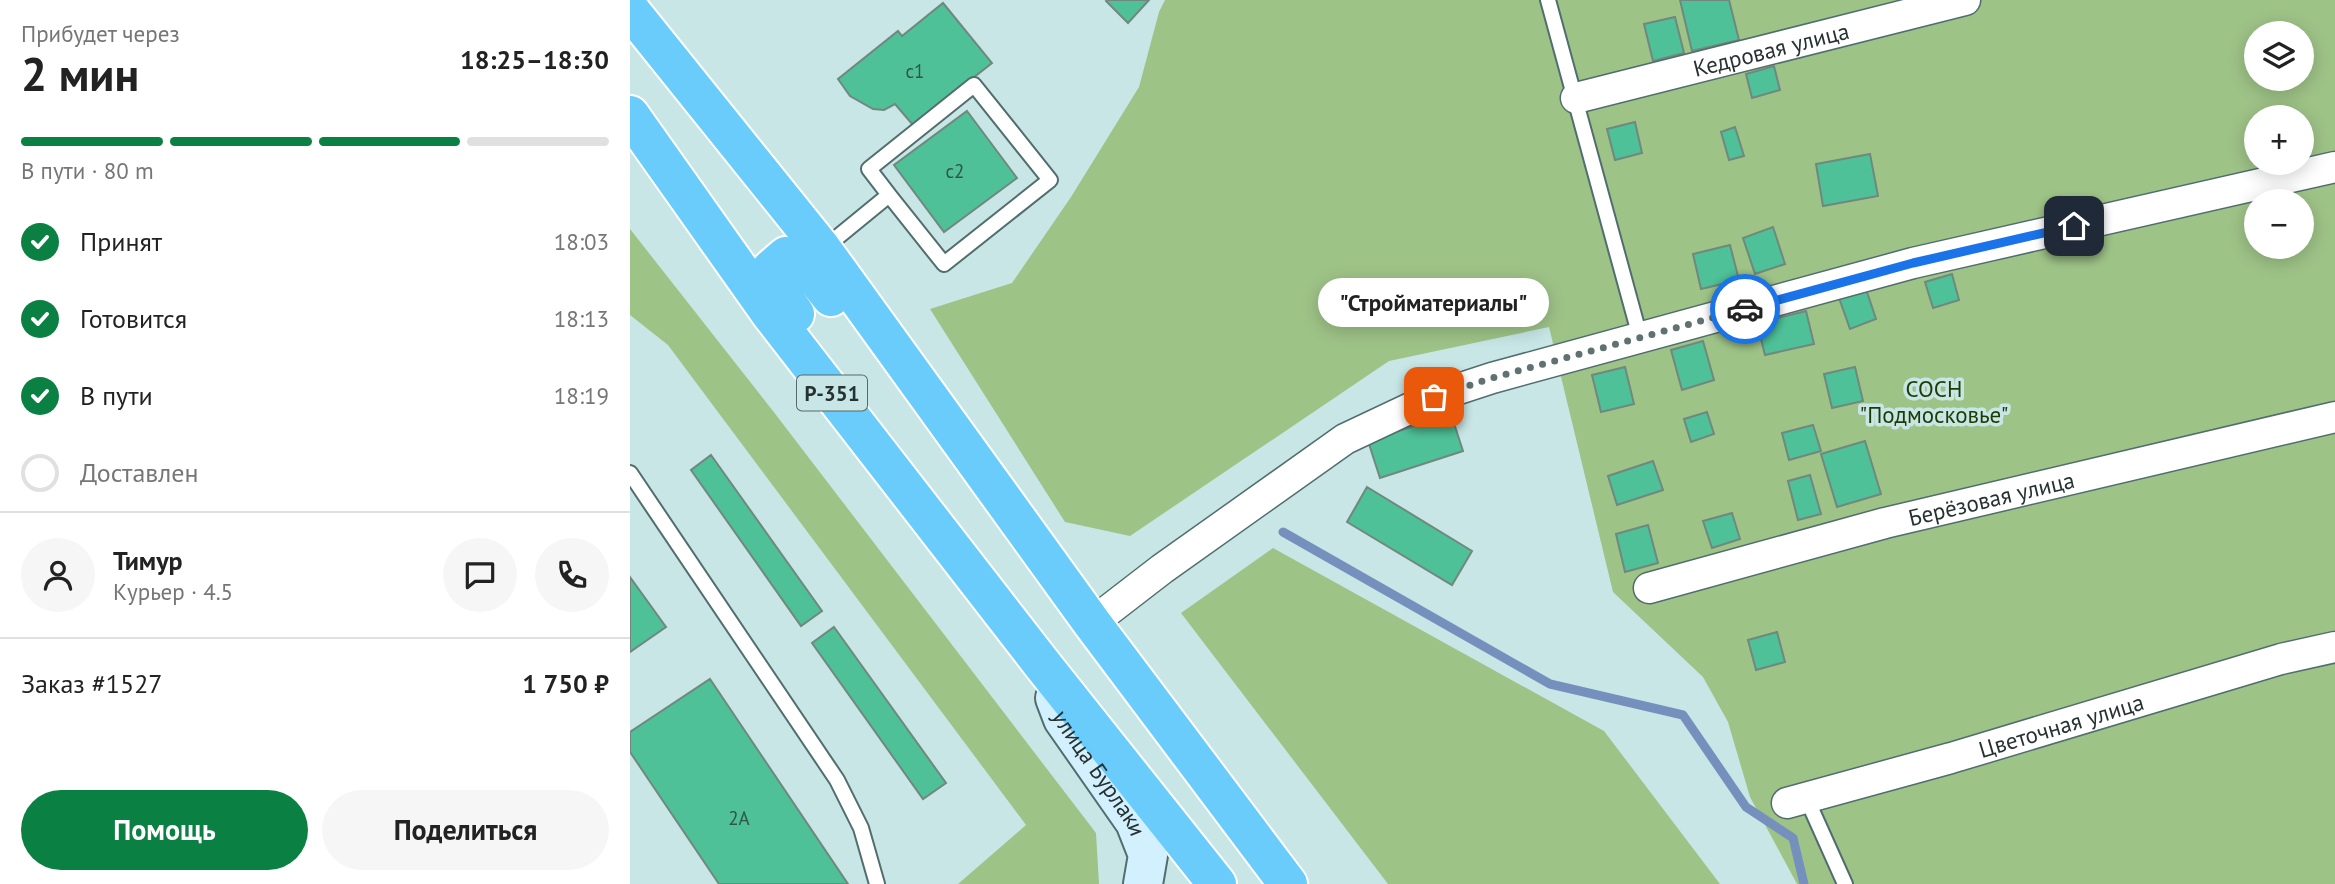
<!DOCTYPE html>
<html lang="ru">
<head>
<meta charset="utf-8">
<style>
	:root { --surface:#fff; --page:#f6f6f6; --text:#222; --muted:#767676; --line:#e0e0e0; --accent:#0b8043 }
	body { margin:0; font-family:"PT Sans",sans-serif; background:var(--page); color:var(--text); height:100vh; display:flex; flex-direction:column; font-size:26px; white-space:nowrap }
	* { box-sizing:border-box; margin:0 }
	p { font-size:23px; color:var(--muted) }
	.icon { flex:none; width:38px; height:38px; fill:none; stroke:currentColor; stroke-width:2; stroke-linecap:round; stroke-linejoin:round }
	.map { position:relative; flex:1; overflow:hidden }
	.drawer { display:flex; flex-direction:column; background:var(--surface); width:630px }
	.drawer>* { flex:none }
	.fabs { position:absolute; left:1614px; top:21px; display:grid; gap:14px }
	.fabs a { display:grid; place-items:center; width:70px; height:70px; border-radius:50%; background:var(--surface); box-shadow:0 4px 18px #0003; font-size:35px }
	.pin { position:absolute; display:grid; place-items:center; width:60px; height:60px; color:#fff; margin:-30px; border-radius:14px; box-shadow:0 4px 10px #0006 }
	.courier { position:absolute; display:grid; place-items:center; width:70px; height:70px; margin:-35px; border:5px solid #1a73e8; border-radius:50%; background:#fff; color:#222; box-shadow:0 2px 9px #0007 }
	.bubble { position:absolute; height:49px; border-radius:24px; background:var(--surface); box-shadow:0 4px 18px #0003; font-size:23px; font-weight:800; line-height:49px; text-align:center }
	.headline em { font-style:normal; font-weight:800 }
	.headline div { display:flex; flex-direction:column-reverse }
	.headline { display:flex; align-items:center; justify-content:space-between; height:119px; padding:0 21px }
	h1 { font-size:46px; font-weight:800; line-height:52px }
	.bar { display:grid; grid-template-columns:repeat(4,1fr); gap:10px 7px; align-content:center; height:84px; padding:0 21px }
	.bar i { height:9px; border-radius:5px; background:var(--line) }
	.bar .selected { background:var(--accent) }
	.bar p { grid-column:span 4 }
	.line { display:flex; align-items:center; gap:18px; padding:0 21px; border-top:2px solid var(--line) }
	.line div { flex:1 }
	.round { display:grid; place-items:center; flex:none; width:74px; height:74px; border-radius:37px; background:var(--page) }
	ol { padding:0 21px; list-style:none }
	li { display:flex; align-items:center; gap:21px; height:77px }
	li p { margin-inline-start:auto }
	li .icon { padding:7px; border-radius:50%; background:var(--accent); color:#fff; stroke-width:4 }
	li:last-child { color:var(--muted) }
	li i { width:38px; height:38px; border:4px solid var(--line); border-radius:50% }
	.primary-button { display:flex; gap:14px; margin-top:auto; padding:14px 21px }
	.primary-button a { flex:1; height:80px; border-radius:42px; background:var(--accent); color:#fff; font-size:28px; font-weight:800; line-height:80px; text-align:center }
	.primary-button a+a { background:var(--page); color:var(--text) }
	main { display:flex; flex:1; min-height:0 }
	.map>svg:first-child { display:block }
</style>
</head>
<body>
<main>
<section class="drawer">
<div class="headline"><div><h1>2 мин</h1><p>Прибудет через</p></div><em>18:25–18:30</em></div>
<div class="bar"><i class="selected"></i><i class="selected"></i><i class="selected"></i><i></i><p>В пути · 80 m</p></div>
<ol>
<li><svg class="icon" aria-label="check" viewBox="0 0 24 24"><path d="M5 12l5 5 9-10"/></svg>Принят<p>18:03</p></li>
<li><svg class="icon" aria-label="check" viewBox="0 0 24 24"><path d="M5 12l5 5 9-10"/></svg>Готовится<p>18:13</p></li>
<li><svg class="icon" aria-label="check" viewBox="0 0 24 24"><path d="M5 12l5 5 9-10"/></svg>В пути<p>18:19</p></li>
<li><i></i>Доставлен</li>
</ol>
<div class="line" style="height:126px"><a class="round"><svg class="icon" aria-label="person" viewBox="0 0 24 24"><circle cx="12" cy="8" r="4"/><path d="M4 21q1-7 8-7t8 7"/></svg></a><div><b>Тимур</b><p>Курьер · 4.5</p></div><a class="round"><svg class="icon" aria-label="chat" viewBox="0 0 24 24"><path d="M4 5h16v11H9l-5 4z"/></svg></a><a class="round"><svg class="icon" aria-label="phone" viewBox="0 0 24 24"><path d="M5 4h4l2 5-3 2q2 4 5 5l2-3 5 2v4C11 20 4 13 5 4z"/></svg></a></div>
<div class="line" style="height:91px"><div>Заказ #1527</div><b>1 750 ₽</b></div>
<div class="primary-button"><a>Помощь</a><a>Поделиться</a></div>
</section>
<div class="map">
<svg width="1705" height="884" viewBox="0 0 1705 884">
	<rect width="100%" height="100%" fill="#c8e6e6"/>
	<path fill="#9ec387" fill-rule="evenodd" d="M535,0H1705V884H1167L1120,797L1098,722L1073,677L983,592L919,327L759,361L500,536L435,522L300,309L382,283L441,197L509,87L529,12ZM1626,33H1671V79H1626ZM1626,117H1671V163H1626ZM1626,201H1671V247H1626Z
		M0,229L143,411L466,833L469,884H328L396,825L38,345L0,315Z
		M643,548L974,731L1090,884H758L551,613Z"/>
	<g fill="none" stroke-linecap="round" stroke-linejoin="round">
		<path stroke="#7690bd" stroke-width="9" d="M653,532L920,684L1053,715L1116,807L1163,838L1174,884"/>
	</g>
	<path fill="#4ec198" stroke="#70887d" stroke-width="2" d="M519,0L498,23L476,1L477,0Z
		M1050,0H1099L1109,40L1062,51Z
		M313,3L362,63L283,125L265,104L254,110L243,109L220,96L208,79L268,31L272,36Z
		M1045,17L1054,53L1023,61L1014,24Z
		M1144,66L1150,90L1122,98L1116,74Z
		M337,111L387,178L314,232L264,165Z
		M1005,122L1012,153L985,160L977,129Z
		M1105,127L1114,156L1099,160L1091,132Z
		M1240,154L1248,196L1193,206L1186,164Z
		M1143,227L1155,264L1125,274L1113,238Z
		M1100,245L1109,280L1071,289L1063,254Z
		M1322,274L1329,300L1303,308L1295,282Z
		M1236,289L1246,319L1220,329L1209,298Z
		M1176,311L1184,344L1135,355L1127,323Z
		M1073,341L1084,380L1052,390L1041,350Z
		M995,367L1004,404L971,412L962,375Z
		M1225,367L1233,401L1202,408L1194,374Z
		M1077,412L1084,434L1061,442L1054,419Z
		M821,414L833,451L750,478L738,441Z
		M1183,425L1191,451L1159,460L1152,433Z
		M1235,441L1251,494L1207,507L1191,454Z
		M81,455L192,611L171,626L61,470Z
		M1023,461L1033,490L987,505L978,476Z
		M1180,475L1191,514L1168,520L1158,481Z
		M737,487L842,551L822,585L717,522Z
		M1102,513L1110,539L1082,548L1073,521Z
		M1018,525L1028,563L995,572L986,534Z
		M0,577L36,627L0,652Z
		M204,627L316,783L293,799L182,643Z
		M1147,632L1155,662L1126,670L1118,640Z
		M80,679L218,884H89L0,752V732Z"/>
	<g fill="none" stroke-linecap="round" stroke-linejoin="round">
		<defs>
			<path id="lane" d="M918,0L1010,337
				M193,249L259,195L314,264L420,180L344,85L239,169L259,195
				M0,473L207,780L231,828L247,884
				M1176,797L1215,884"/>
			<g id="street">
				<path id="s1" d="M946,98L1335,0"/>
				<path id="s2" d="M1019,588L1255,523L1705,417"/>
				<path d="M462,623L532,569L715,439L804,397L862,378L1283,263L1705,167"/>
				<path id="s3" d="M1157,803L1321,758L1651,659L1705,647"/>
			</g>
			<g id="secondary">
				<path id="s4" d="M425,698L433,719L505,822L518,855L513,884"/>
			</g>
			<path id="highway" d="M0,10L192,249L462,623L658,884
				M0,115L140,313L412,664L587,884
				M165,314L141,281V269L156,256L171,260L201,297"/>
		</defs>
		<use href="#lane" stroke="#526d6e" stroke-width="18"/>
		<use href="#street" stroke="#526d6e" stroke-width="33"/>
		<use href="#secondary" stroke="#526d6e" stroke-width="42"/>
		<use href="#highway" stroke="#fff" stroke-width="42"/>
		<use href="#lane" stroke="#fff" stroke-width="14"/>
		<use href="#street" stroke="#fff" stroke-width="30"/>
		<use href="#secondary" stroke="#d2f0fe" stroke-width="38"/>
		<use href="#highway" stroke="#6accfb" stroke-width="38"/>
	</g>
	<g fill="none" stroke-linecap="round" stroke-linejoin="round">
		<path stroke="#5f7171" stroke-width="7" stroke-dasharray="0 12.6" d="M804,397L862,378L1115,309"/>
		<path stroke="#1a73e8" stroke-width="9" d="M1115,309L1283,263L1444,226"/>
	</g>
	<g text-anchor="middle" dominant-baseline="central" stroke-width="7" stroke-linejoin="round" paint-order="stroke">
		<g font-size="19" fill="#30564c">
			<text x="285" y="71">с1</text>
			<text x="325" y="171">с2</text>
			<text x="109" y="818">2А</text>
		</g>
		<rect fill="#c8e6e6" stroke="#576868" stroke-width="2" x="167" y="375.5" width="70" height="35" rx="5"/>
		<g font-size="21" font-weight="bold" fill="#263232">
			<text x="202" y="393">Р-351</text>
		</g>
		<g font-size="23" fill="#263232" stroke="#c8e6e6">
			<text stroke="none"><textPath href="#s1" startOffset="201">Кедровая улица</textPath></text>
			<text stroke="none"><textPath href="#s2" startOffset="354">Берёзовая улица</textPath></text>
			<text stroke="none"><textPath href="#s3" startOffset="285">Цветочная улица</textPath></text>
			<text stroke="none"><textPath href="#s4" startOffset="88">улица Бурлаки</textPath></text>
		</g>
		<g font-size="23" fill="#1e3c00" stroke="#c8e6e6">
			<text x="1304" y="388">СОСН<tspan x="1304" dy="26">"Подмосковье"</tspan></text>
		</g>
	</g>
</svg>
<div class="fabs">
<a><svg class="icon" aria-label="layers" viewBox="0 0 24 24"><path d="M12 4l9 5-9 5-9-5zM3 14l9 5 9-5"/></svg></a>
<a>+</a>
<a>−</a>
</div>
<div class="pin" style="left:804px;top:397px;background:#ea580c"><svg class="icon" aria-label="bag" viewBox="0 0 24 24"><path d="M5 8h14l-1 12H6zM9 8a3 3 0 0 1 6 0"/></svg></div>
<div class="pin" style="left:1444px;top:226px;background:#1f2937"><svg class="icon" aria-label="home" viewBox="0 0 24 24"><path d="M3 11l9-7 9 7M6 9v11h12V9"/></svg></div>
<div class="courier" style="left:1115px;top:309px"><svg class="icon" aria-label="car" viewBox="0 0 24 24"><path d="M5 17H2v-5l4-1 3-4h7l3 4 3 1v5h-3M9 17h6M6 11h13"/><circle cx="7" cy="17" r="2"/><circle cx="17" cy="17" r="2"/></svg></div>
<div class="bubble" style="left:688px;top:278px;width:231px">&quot;Стройматериалы&quot;</div>
</div>
</main>
</body>
</html>
